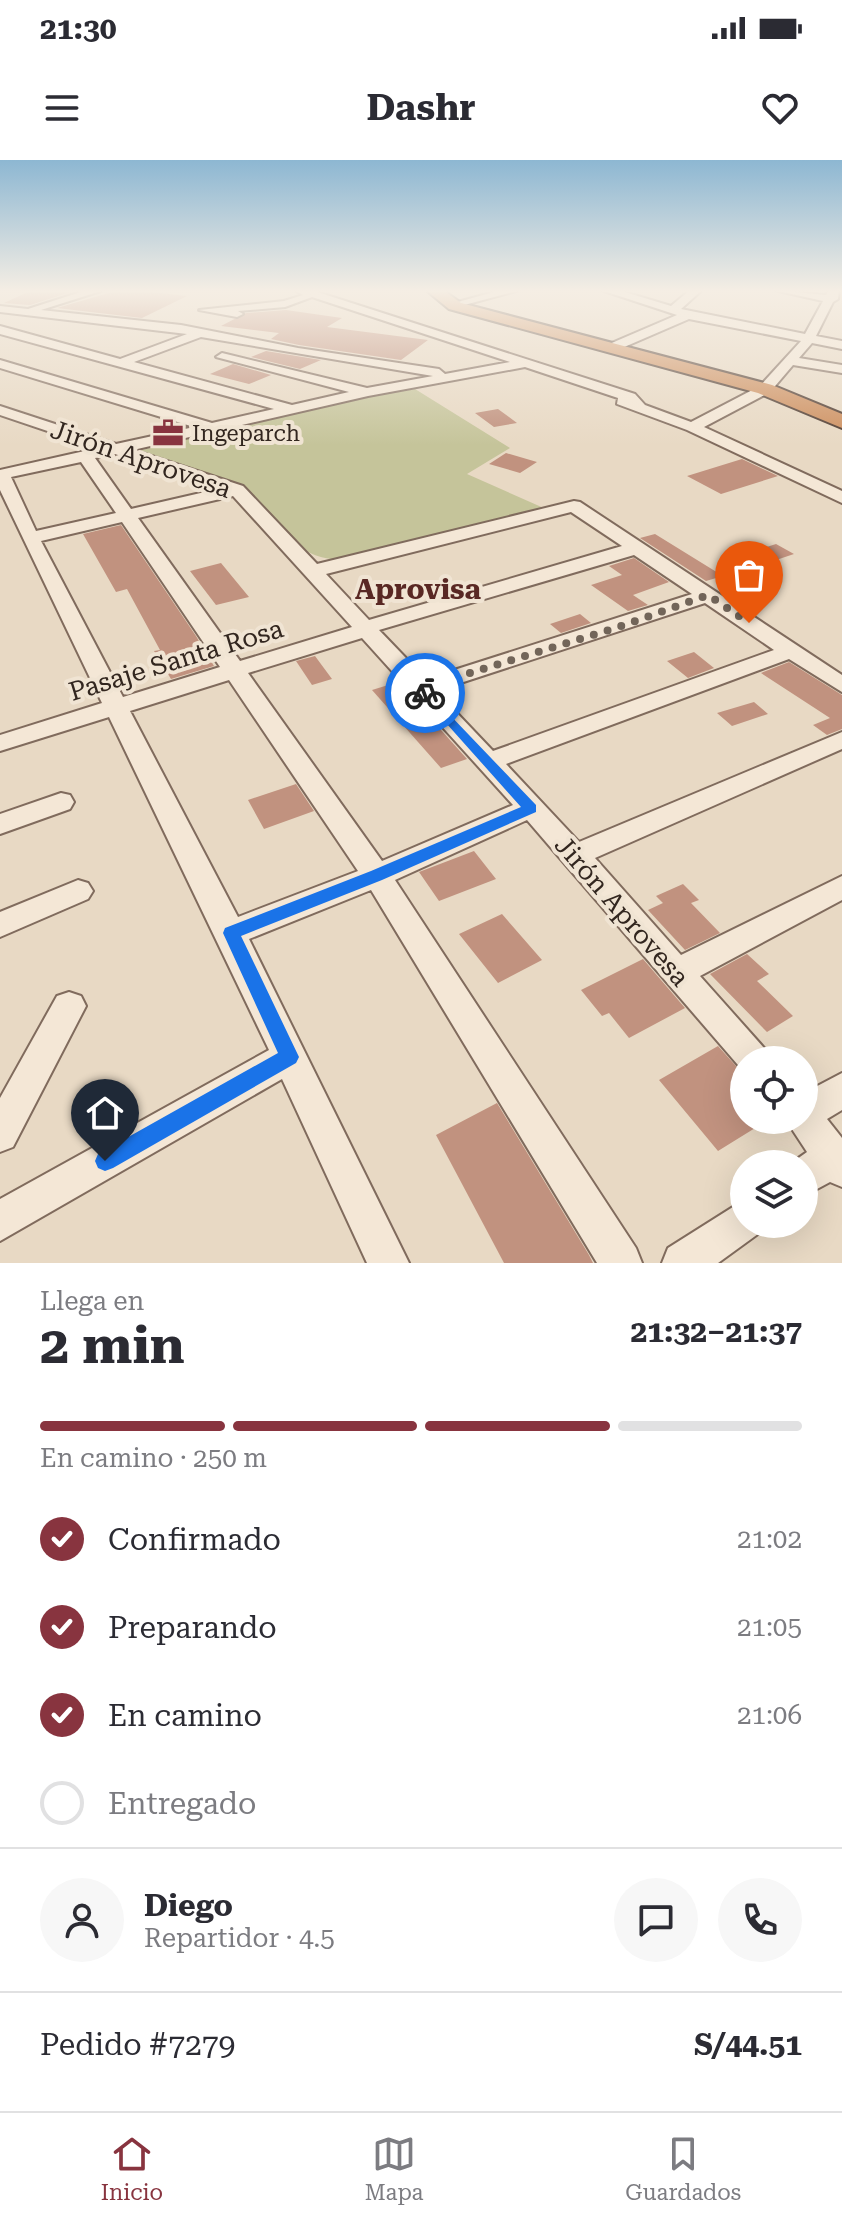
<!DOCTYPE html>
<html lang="es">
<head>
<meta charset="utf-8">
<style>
	:root { --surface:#fff; --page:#f7f7f7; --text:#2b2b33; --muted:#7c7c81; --line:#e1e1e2; --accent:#88343f }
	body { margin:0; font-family:"Roboto Serif",serif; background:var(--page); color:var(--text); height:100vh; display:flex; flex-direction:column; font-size:30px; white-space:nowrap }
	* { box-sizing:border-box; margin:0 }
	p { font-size:26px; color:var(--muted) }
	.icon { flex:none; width:44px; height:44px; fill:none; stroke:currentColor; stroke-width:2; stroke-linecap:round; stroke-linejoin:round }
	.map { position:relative; height:1103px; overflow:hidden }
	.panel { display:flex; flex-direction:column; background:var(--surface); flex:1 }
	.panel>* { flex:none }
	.fabs { position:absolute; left:730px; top:886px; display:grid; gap:16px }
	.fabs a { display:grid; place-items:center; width:88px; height:88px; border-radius:50%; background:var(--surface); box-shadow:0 8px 32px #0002; font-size:40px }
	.pin { position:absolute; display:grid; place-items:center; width:68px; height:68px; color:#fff; margin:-82px -34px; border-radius:50% 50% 50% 0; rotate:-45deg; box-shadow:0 0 8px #0007 }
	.pin .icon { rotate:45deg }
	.courier { position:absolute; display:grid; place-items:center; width:80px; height:80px; margin:-40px; border:6px solid #1a73e8; border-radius:50%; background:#fff; color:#222; box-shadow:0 2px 10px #0007 }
	.summary em { font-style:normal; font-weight:700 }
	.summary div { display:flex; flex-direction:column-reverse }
	.summary { display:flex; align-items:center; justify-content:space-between; height:136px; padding:0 40px }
	h1 { font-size:52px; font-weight:700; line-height:60px }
	.bar { display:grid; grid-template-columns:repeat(4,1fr); gap:12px 8px; align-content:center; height:96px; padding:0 40px }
	.bar i { height:10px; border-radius:6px; background:var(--line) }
	.bar .selected { background:var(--accent) }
	.bar p { grid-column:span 4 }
	.line { display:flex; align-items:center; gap:20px; padding:0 40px; border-top:2px solid var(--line) }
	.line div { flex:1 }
	.round { display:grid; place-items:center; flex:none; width:84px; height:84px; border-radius:42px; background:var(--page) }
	ol { padding:0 40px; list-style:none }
	li { display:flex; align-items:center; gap:24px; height:88px }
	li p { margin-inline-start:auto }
	li .icon { padding:8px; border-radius:50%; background:var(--accent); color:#fff; stroke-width:4 }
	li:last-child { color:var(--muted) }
	li i { width:44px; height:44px; border:4px solid var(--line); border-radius:50% }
	.status { display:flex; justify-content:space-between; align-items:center; height:56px; padding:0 40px; background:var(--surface); direction:ltr }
	.status svg { height:22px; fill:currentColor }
	header { display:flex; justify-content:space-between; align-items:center; height:104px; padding:0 40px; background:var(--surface); font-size:36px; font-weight:700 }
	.tabs { display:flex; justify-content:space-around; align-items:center; height:112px; border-top:2px solid var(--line); background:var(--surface); font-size:22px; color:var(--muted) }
	.tabs a { display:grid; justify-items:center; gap:4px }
	.tabs .selected { color:var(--accent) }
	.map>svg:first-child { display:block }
</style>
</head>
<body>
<div class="status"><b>21:30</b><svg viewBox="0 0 49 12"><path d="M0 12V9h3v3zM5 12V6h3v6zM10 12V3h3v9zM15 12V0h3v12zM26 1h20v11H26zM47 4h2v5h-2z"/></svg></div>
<header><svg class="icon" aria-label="menu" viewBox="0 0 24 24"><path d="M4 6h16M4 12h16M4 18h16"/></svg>Dashr<svg class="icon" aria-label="heart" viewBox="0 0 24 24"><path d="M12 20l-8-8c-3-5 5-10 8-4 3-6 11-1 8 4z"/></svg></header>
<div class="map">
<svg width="842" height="1103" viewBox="0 0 842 1103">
	<rect width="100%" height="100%" fill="#e8d9c4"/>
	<path fill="#c5c49a" d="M415,229L510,288L467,314L546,349L348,400C289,400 297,370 257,345C221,323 178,306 138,291L351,240Z"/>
	<path fill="#c1927f" d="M32,130H40L71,132L30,145L4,143Z
		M119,130H136L187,136L142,158L57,148Z
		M286,150L342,158L327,167L428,180L401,200L299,185L271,179L279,173L221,166L246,153Z
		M266,191L321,200L300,209L251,197Z
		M233,204L271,215L249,224L210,214Z
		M498,249L517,263L494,267L475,253Z
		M506,293L537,302L520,313L489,304Z
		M742,299L778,316L721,334L687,316Z
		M121,365L196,476L214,506L171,519L154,491L160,490L127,429L116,432L83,374Z
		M655,374L723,416L706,421L640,378Z
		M776,384L794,394L746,410L729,399Z
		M634,398L669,422L633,435L648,445L628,451L591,425L622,415L609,406Z
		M221,403L249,437L216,445L190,411Z
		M580,454L591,463L561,473L550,464Z
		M694,492L714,508L688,518L667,501Z
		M315,496L332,519L312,525L296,501Z
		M789,502L842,535V569L827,575L813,565L830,558L761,513Z
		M398,522L467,599L441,608L372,530Z
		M754,542L768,554L732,566L717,553Z
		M296,624L314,651L264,669L248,640Z
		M474,691L496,719L439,741L419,712Z
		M683,724L699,740L691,743L720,773L685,790L648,750L663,743L656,736Z
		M502,754L542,800L498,823L459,774Z
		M747,794L769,814L757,821L793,856L767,872L710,814Z
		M643,799L685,848L629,878L609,853L602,856L581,830Z
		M718,886L744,915V960H768L718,991L659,920Z
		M497,943L589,1095L593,1103H504L436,975Z"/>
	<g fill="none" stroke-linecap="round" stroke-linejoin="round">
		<defs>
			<path id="minor" d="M87,130H104L41,150L181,165L298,188L439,209L445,214L510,202L312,137L285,147L238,151L243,154L237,157L199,150L284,141L303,135L295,130H311L635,234L645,245L691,262L760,226L801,181L689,159L615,191H607V185L677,155L601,130H618L671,146L690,130H702L681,149L805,174L823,141L774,130L826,135L829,130H839L838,139L833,142L816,176L842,181V189L812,183L799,198L842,205V213L793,205L770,232L704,267L842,331V343L687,270L617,244L618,238L525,207L368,236L133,290L243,326L317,404L574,341L580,342L842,515V532L789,499L506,604L579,682L842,572V589L595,698L681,795L842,716V740L700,816L765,889L771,900H744V912L527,660L395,720L636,1088L642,1103H597L371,730L249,779L409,1103H367L282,919L0,1081V1039L269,890L109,557L0,591V575L102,543L0,330V310L98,288L0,255V246L116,284L194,267L0,208V200L212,263L274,249L0,174V166L120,199L187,174L0,152V146L28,149ZM201,177L433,216L367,228L222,193L216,197L349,232L292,245L134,202ZM115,294L218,329L131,349L95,298ZM81,302L116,353L36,371L11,317ZM233,336L352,467L240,501L138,358ZM571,352L622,386L369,460L326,414ZM122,362L220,507L123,537L41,381ZM634,395L692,434L426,519L379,470ZM705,443L774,490L493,591L436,531ZM362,478L513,645L382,701L248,513ZM229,520L358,711L238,757L130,551Z
				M501,130H520L453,148L447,145Z
				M61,633L70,635L74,642L70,649L0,674V654Z
				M78,720L88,723L93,731L88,739L0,777V752Z
				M69,832L81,836L86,846L13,987L0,992V938L57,836Z
				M842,913V950L827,959L842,978V1027L830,1022L804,1036V1004H790L807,992L786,960H804V933Z
				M744,1040V1064H762L758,1074L718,1103H662L668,1088Z"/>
			<path id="highway" d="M426,130H443L461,143L772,225L842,254V268L758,233L449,149Z"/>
		</defs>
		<use href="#minor" stroke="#806b5d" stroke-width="4"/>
		<use href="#highway" stroke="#4f3b30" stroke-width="4"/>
		<use href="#minor" fill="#f4e7d6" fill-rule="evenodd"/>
		<use href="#highway" fill="#cd8f5f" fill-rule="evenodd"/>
	</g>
	<linearGradient id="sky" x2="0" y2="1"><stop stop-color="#8db7d2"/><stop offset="0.46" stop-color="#f5eee4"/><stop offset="1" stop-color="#f5eee4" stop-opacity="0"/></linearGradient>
	<rect width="842" height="285" fill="url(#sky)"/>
	<path fill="#1a73e8" d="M425,529L536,645V652L382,720L241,776L299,897L296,903L113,1008L105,1011L98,1008L95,1001L98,994L278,893L223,773L225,768L371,711L521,647L421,535V530Z"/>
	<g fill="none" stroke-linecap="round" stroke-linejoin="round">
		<path stroke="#726559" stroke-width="8" stroke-dasharray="0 14.4" d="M425,533L421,528L616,468L708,435L749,463"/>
	</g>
	<defs>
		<symbol id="office-bare" viewBox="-9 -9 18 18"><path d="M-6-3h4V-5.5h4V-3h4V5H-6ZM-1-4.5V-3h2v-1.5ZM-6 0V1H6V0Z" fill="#88343f" stroke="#f0e4d3" stroke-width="2.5" paint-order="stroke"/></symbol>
	</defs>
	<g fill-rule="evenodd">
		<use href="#office-bare" x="146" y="251" width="44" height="44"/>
	</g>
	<g text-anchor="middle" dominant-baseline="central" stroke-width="8" stroke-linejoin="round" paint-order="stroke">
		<g font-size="22" fill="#32261f" stroke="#f0e4d3" text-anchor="start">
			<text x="192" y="273">Ingeparch</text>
		</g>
		<g font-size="26" fill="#32261f" stroke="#f0e4d3">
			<text transform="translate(141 299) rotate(19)">Jirón Aprovesa</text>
			<text transform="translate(176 500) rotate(-17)">Pasaje Santa Rosa</text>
			<text transform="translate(622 751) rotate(49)">Jirón Aprovesa</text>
		</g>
		<g font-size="28" font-weight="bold" fill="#592824" stroke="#f0e4d3">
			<text x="418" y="429">Aprovisa</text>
		</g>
	</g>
</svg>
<div class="fabs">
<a><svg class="icon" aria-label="locate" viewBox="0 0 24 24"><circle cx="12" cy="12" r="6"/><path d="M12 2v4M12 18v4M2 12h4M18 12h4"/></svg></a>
<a><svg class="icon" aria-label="layers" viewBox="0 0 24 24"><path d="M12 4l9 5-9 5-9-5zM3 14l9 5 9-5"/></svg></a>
</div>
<div class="pin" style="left:749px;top:463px;background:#ea580c"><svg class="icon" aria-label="bag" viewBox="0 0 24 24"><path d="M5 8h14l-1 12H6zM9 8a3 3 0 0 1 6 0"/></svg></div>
<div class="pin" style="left:105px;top:1001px;background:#1f2937"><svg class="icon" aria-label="home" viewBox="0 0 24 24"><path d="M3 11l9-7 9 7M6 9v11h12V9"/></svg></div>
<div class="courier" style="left:425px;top:533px"><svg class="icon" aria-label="bike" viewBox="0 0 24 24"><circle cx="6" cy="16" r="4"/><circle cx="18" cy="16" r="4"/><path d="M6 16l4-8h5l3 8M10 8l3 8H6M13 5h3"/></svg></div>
</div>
<section class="panel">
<div class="summary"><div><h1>2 min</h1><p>Llega en</p></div><em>21:32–21:37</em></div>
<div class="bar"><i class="selected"></i><i class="selected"></i><i class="selected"></i><i></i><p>En camino · 250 m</p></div>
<ol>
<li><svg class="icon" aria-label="check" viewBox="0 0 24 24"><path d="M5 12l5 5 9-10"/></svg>Confirmado<p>21:02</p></li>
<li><svg class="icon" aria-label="check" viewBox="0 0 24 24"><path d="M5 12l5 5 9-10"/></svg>Preparando<p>21:05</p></li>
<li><svg class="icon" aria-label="check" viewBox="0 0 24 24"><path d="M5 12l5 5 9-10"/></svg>En camino<p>21:06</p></li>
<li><i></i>Entregado</li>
</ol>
<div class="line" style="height:144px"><a class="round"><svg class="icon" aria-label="person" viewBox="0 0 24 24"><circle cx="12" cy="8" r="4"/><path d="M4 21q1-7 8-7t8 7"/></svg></a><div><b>Diego</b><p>Repartidor · 4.5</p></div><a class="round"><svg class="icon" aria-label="chat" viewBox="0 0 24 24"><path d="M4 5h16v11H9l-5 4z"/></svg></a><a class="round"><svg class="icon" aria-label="phone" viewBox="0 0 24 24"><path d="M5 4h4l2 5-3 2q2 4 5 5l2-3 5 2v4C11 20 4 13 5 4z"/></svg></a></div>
<div class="line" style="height:104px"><div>Pedido #7279</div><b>S/44.51</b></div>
</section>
<nav class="tabs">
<a class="selected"><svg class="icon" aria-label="home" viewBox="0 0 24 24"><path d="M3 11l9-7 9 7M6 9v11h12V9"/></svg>Inicio</a>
<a><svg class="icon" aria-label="map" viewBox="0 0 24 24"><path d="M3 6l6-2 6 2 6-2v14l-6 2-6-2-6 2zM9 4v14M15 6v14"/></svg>Mapa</a>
<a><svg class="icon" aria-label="saved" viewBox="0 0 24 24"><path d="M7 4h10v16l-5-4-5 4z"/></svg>Guardados</a>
</nav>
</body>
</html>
